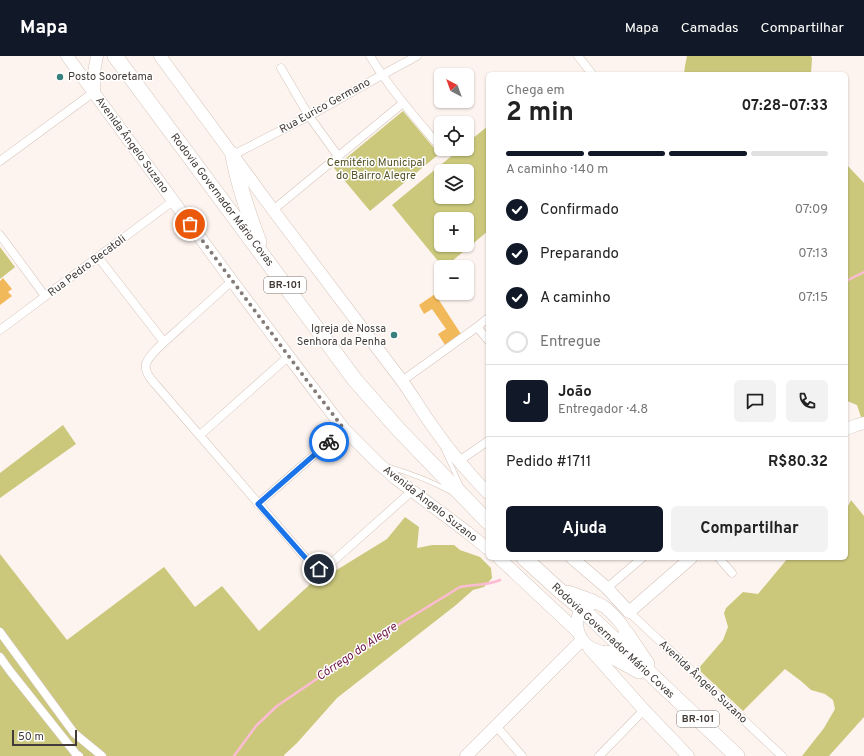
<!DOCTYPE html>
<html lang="pt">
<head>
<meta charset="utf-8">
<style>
	:root { --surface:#fff; --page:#f2f2f2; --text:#222; --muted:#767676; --line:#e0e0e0; --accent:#111827 }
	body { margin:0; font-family:Overpass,sans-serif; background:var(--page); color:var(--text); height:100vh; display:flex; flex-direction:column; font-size:15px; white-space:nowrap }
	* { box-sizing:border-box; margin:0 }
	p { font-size:13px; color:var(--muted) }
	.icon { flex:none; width:22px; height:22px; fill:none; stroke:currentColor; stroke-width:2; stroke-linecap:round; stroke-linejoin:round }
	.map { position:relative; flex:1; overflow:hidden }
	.drawer { position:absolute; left:486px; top:16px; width:362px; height:488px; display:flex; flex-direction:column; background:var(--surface); border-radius:6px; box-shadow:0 1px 3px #0004 }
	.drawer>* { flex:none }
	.needle { width:26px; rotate:319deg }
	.fabs { position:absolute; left:434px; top:12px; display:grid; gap:8px }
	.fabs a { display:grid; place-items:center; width:40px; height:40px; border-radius:6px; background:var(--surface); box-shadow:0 1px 3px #0004; font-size:20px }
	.scale { position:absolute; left:12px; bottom:10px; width:65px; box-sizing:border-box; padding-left:4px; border:2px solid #423b38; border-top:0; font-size:11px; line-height:14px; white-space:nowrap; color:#423b38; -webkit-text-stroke:3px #fff; paint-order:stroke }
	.pin { position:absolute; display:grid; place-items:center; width:34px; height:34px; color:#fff; margin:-17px; border:2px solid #fff; border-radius:50%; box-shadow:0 1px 4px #0007 }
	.courier { position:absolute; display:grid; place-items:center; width:40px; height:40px; margin:-20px; border:3px solid #1a73e8; border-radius:50%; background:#fff; color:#222; box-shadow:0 1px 5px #0007 }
	.overview em { font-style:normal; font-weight:700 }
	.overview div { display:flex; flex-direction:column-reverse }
	.overview { display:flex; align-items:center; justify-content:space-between; height:68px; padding:0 20px }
	h1 { font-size:26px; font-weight:700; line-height:30px }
	.bar { display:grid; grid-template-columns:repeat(4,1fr); gap:6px 4px; align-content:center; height:48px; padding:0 20px }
	.bar i { height:5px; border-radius:3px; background:var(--line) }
	.bar .selected { background:var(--accent) }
	.bar p { grid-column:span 4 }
	.line { display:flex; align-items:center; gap:10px; padding:0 20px; border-top:1px solid var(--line) }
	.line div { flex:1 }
	.round { display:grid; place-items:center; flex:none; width:42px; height:42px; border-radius:6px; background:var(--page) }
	ol { padding:0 20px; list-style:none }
	li { display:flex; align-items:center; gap:12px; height:44px }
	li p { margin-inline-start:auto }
	li .icon { padding:4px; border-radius:50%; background:var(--accent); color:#fff; stroke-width:4 }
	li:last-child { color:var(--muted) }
	li i { width:22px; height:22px; border:2px solid var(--line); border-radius:50% }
	.cta { display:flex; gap:8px; margin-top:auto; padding:8px 20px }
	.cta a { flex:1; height:46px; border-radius:6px; background:var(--accent); color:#fff; font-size:16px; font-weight:700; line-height:46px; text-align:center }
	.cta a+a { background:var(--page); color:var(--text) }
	header { display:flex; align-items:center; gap:24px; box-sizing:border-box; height:56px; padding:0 20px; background:var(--accent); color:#fff }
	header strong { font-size:19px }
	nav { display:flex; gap:22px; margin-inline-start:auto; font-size:14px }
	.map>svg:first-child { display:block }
</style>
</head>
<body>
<header>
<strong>Mapa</strong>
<nav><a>Mapa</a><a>Camadas</a><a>Compartilhar</a></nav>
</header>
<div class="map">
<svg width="864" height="700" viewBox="0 0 864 700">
	<rect width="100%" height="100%" fill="#fef4ef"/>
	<path fill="#cbc87c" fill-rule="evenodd" d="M687,0H811L812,2L811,18H684L685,10Z
		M403,55L439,98L370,155L334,112Z
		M488,70V175L445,211H443L392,149L460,93H467V87ZM441,115H467V141H441ZM441,163H467V189H441Z
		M846,108L864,127V364L861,361L857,349L847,345L846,343Z
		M0,191L15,211L0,223Z
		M63,369L76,388L0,442V417Z
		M851,444L864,460V661L829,700H802L824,672L835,653L833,644L825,638L811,634L801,625L785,613L743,655L698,613L723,584L728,571L724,557L726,552L743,536L758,538L788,502H846V454Z
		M405,461L419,471L417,492L432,489H454L460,494L480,501L491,512L492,522L484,531L473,534L456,549L337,642L297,687L284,699V700H0V498L67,584L164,511L195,551L222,530L259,575L329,511L335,515L387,483Z"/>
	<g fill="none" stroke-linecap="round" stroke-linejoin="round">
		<path stroke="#fbbcd4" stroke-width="2.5" d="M846,225L864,216
			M234,700L256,670L277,650L380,580L460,531C474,528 486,530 500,524"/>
	</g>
	<path fill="#f1b959" d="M3,222L12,233L8,236L12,240L0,249V225Z
		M435,238L461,278L445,289L438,278L446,273L432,253L424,258L419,249Z"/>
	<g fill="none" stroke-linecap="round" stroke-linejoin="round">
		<defs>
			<path id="lane" d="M444,394L460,428
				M389,411C410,417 431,425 451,436"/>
			<path id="street" d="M370,0C390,33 415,61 440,91
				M578,0L592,18
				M281,12L309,60L338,100
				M233,99L309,60L382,19L417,0
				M0,105L94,36
				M273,154L403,47
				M0,179L45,240
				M98,201L164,286
				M232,225C215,240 199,255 182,270C174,278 149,297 146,308C144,316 151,323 156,329L310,507L314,511L319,513L329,509L412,435
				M477,271L488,284
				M0,274L173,145
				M402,325L477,271L488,262
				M200,379L289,300
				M459,405L488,385
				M258,448L344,373
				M719,502L732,517
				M607,532L642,502
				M629,556L782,700
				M0,576L74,677L102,700
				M0,601L10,615L76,698L79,700
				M496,670L522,700
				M599,700L644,654"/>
			<path id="secondary" d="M67,0L232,225L305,322L344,373L378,407L395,422L467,476L488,493
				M160,0L273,154L402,325C413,340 422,356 433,371C449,394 468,417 488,437
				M94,36V16L97,0
				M846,373L857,369L864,367
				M499,502L578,576
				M572,502L607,532L629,556
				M593,546C603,548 609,554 616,562C624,570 632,581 620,591C617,594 611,595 606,597C599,595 591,593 586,588C575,578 573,556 587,549C589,548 591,547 593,546Z
				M629,556L691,502
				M589,592L644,654L688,700
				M466,700L582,584"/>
			<path id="highway" d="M115,0L355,324L399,374L488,466
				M233,99C238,129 248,157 259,186
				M524,502L558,533L582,553L737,700
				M568,537L593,546
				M626,577L647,608
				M606,597L639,615"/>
		</defs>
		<use href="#lane" stroke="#d4c4bb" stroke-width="5"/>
		<use href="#street" stroke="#d4c4bb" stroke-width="9"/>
		<use href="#secondary" stroke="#d4c4bb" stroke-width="13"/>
		<use href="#highway" stroke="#d4c4bb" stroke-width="16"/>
		<use href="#lane" stroke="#fff" stroke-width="4"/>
		<use href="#street" stroke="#fff" stroke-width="8"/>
		<use href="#secondary" stroke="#fff" stroke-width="12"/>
		<use href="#highway" stroke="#fff" stroke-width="15"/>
	</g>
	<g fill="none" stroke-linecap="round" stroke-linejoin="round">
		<path stroke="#847c78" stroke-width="4" stroke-dasharray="0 7.2" d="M190,168L305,322L344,373L329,386"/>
		<path stroke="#1a73e8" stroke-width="5" d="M319,513L314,510L310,507L258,448L329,386"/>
	</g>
	<g fill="#38807d" stroke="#fff" stroke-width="1.5">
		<circle cx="60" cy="21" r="4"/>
		<circle cx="394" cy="279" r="4"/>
	</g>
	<g text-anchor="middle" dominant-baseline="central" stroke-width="3" stroke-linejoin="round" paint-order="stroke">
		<g fill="#fff" stroke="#7b7674" stroke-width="1">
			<rect x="264" y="221" width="42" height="16" rx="3"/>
			<rect x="677" y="655" width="42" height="16" rx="3"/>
		</g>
		<g font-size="10" font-weight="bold" fill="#423b38">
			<text x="285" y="229">BR-101</text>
			<text x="698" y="663">BR-101</text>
		</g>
		<g font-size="11" fill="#423b38" stroke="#fff" text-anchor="start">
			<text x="68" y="21">Posto Sooretama</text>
			<text x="386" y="273" text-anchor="end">Igreja de Nossa<tspan x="386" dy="13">Senhora da Penha</tspan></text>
		</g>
		<g font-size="11" fill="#423b38" stroke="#fff">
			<text transform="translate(325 50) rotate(-29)">Rua Eurico Germano</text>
			<text transform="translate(132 89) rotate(54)">Avenida Ângelo Suzano</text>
			<text transform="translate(222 144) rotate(53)">Rodovia Governador Mário Covas</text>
			<text transform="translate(87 210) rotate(-37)">Rua Pedro Becatoli</text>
			<text transform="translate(430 448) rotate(38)">Avenida Ângelo Suzano</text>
			<text transform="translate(613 585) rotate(43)">Rodovia Governador Mário Covas</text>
			<text transform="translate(703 626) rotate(43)">Avenida Ângelo Suzano</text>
		</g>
		<g font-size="11" fill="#555327" stroke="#fff">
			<text x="376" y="107">Cemitério Municipal<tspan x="376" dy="13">do Bairro Alegre</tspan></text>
		</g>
		<g font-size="12" font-style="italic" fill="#6c1542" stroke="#fff">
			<text transform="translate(357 596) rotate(-34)">Córrego do Alegre</text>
		</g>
	</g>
</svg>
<div class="fabs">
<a><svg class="needle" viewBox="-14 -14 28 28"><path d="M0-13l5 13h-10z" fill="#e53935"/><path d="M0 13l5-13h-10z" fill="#767676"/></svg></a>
<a><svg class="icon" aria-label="locate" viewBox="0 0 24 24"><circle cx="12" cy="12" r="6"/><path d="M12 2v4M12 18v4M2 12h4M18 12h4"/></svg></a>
<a><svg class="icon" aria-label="layers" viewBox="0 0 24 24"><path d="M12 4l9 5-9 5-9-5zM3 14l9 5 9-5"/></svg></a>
<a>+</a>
<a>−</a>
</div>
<div class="scale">50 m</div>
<div class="pin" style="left:190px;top:168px;background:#ea580c"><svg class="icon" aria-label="bag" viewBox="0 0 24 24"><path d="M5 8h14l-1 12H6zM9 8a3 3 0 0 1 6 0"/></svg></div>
<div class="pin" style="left:319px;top:513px;background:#1f2937"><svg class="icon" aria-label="home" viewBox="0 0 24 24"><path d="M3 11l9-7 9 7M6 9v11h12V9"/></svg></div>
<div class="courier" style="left:329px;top:386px"><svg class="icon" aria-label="bike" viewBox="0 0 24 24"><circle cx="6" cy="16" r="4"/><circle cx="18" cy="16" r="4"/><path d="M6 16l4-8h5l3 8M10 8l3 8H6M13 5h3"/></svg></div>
<section class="drawer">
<div class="overview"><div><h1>2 min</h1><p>Chega em</p></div><em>07:28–07:33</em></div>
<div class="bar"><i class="selected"></i><i class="selected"></i><i class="selected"></i><i></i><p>A caminho · 140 m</p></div>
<ol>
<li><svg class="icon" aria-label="check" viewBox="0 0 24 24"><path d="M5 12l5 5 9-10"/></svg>Confirmado<p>07:09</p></li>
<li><svg class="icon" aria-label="check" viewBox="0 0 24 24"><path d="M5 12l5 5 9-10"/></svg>Preparando<p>07:13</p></li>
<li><svg class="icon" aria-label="check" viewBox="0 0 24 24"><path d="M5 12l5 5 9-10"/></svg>A caminho<p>07:15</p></li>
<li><i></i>Entregue</li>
</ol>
<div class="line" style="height:72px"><b class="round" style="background:var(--accent);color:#fff">J</b><div><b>João</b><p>Entregador · 4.8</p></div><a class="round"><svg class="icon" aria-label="chat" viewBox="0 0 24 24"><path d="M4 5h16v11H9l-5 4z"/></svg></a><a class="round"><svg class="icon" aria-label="phone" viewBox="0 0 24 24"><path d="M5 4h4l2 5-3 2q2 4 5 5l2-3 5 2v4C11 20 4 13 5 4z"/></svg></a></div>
<div class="line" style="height:52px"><div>Pedido #1711</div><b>R$80.32</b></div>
<div class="cta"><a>Ajuda</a><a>Compartilhar</a></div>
</section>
</div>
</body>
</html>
